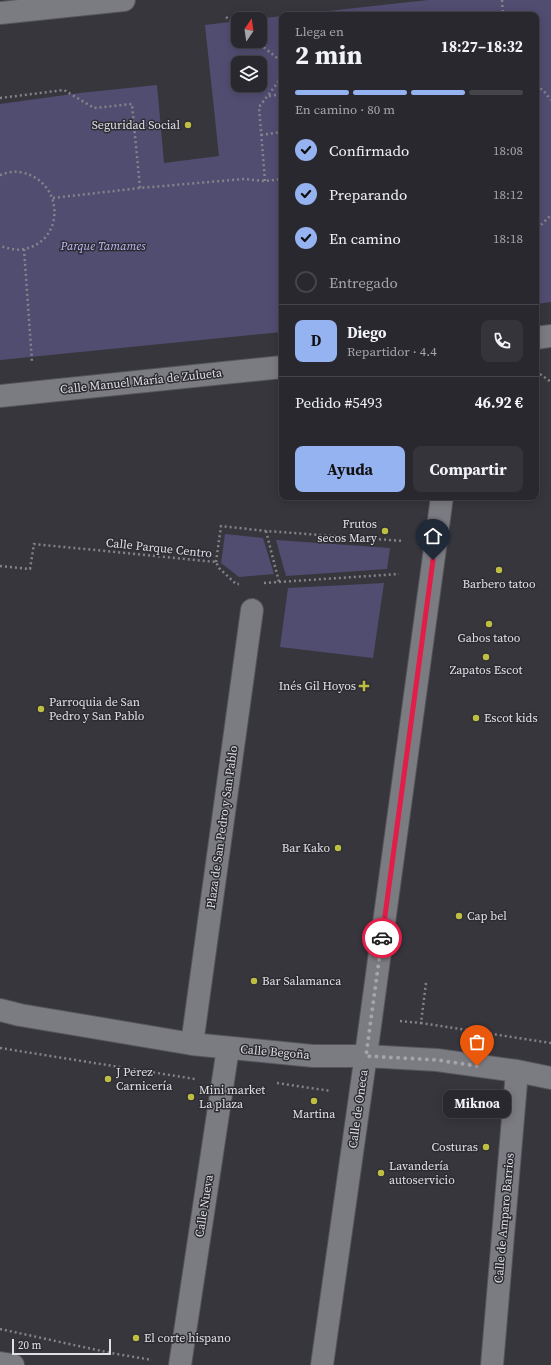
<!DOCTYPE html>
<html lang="es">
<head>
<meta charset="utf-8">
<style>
	:root { --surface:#29282e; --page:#35343a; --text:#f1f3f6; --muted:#a5a6aa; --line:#45444a; --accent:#95b2f1 }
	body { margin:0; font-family:"Source Serif 4",serif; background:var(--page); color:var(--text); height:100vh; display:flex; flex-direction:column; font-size:15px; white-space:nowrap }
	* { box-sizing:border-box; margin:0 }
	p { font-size:13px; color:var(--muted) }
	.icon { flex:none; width:22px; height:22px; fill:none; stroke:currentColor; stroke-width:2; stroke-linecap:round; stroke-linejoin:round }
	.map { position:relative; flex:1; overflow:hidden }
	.details { position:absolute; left:279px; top:12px; width:260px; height:488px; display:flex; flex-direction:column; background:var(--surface); border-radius:8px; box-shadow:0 2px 10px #0003,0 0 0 1px var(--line) }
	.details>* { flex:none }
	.needle { width:26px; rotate:13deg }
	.tools { position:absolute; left:231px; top:12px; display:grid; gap:8px }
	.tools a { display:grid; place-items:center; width:36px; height:36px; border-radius:8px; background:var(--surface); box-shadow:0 2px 10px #0003,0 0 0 1px var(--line); font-size:20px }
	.scale { position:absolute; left:12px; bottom:10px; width:99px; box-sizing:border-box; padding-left:4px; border:2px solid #e0dfe4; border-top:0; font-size:11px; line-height:14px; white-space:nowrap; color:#e0dfe4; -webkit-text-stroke:3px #2d2c33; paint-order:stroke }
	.pin { position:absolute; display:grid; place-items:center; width:34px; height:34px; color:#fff; margin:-41px -17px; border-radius:50% 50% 50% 0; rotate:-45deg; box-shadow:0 0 4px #0007 }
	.pin .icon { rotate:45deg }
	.courier { position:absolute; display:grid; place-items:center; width:40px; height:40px; margin:-20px; border:3px solid #e11d48; border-radius:50%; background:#fff; color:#222; box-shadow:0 1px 5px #0007 }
	.bubble { position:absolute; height:28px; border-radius:8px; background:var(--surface); box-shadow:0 2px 10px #0003,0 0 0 1px var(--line); font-size:13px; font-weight:700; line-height:28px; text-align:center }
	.head em { font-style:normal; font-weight:700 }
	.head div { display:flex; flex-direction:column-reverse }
	.head { display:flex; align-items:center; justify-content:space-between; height:68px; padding:0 16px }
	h1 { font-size:26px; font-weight:700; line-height:30px }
	.bar { display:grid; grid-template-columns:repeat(4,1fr); gap:6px 4px; align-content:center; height:48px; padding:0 16px }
	.bar i { height:5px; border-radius:3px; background:var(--line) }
	.bar .on { background:var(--accent) }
	.bar p { grid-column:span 4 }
	.line { display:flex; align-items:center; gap:10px; padding:0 16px; border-top:1px solid var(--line) }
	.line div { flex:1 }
	.round { display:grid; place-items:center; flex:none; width:42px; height:42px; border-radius:8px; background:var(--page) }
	ol { padding:0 16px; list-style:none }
	li { display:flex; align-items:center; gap:12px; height:44px }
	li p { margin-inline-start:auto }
	li .icon { padding:4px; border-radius:50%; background:var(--accent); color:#111; stroke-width:4 }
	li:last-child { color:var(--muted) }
	li i { width:22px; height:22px; border:2px solid var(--line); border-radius:50% }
	.primary-button { display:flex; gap:8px; margin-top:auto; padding:8px 16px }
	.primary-button a { flex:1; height:46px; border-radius:8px; background:var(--accent); color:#111; font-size:16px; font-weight:700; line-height:46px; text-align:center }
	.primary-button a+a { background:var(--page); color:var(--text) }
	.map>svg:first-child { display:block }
</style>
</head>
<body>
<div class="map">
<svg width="551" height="1365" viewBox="0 0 551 1365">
	<rect width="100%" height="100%" fill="#37363d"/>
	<path fill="#514d71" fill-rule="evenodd" d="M428,0H551V302L536,304V15H292Z
		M282,16V332L0,360V104L80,93L157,85L164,163L219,156L205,25L238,21V41H260V19H256ZM238,63H260V85H238Z
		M225,534L263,538L274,574L239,577L221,563Z
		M276,540L390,548L387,569L286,576Z
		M384,583L373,658L280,647L288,588Z"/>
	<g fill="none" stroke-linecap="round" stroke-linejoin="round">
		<defs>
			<path id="minor" d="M0,13L124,0
				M536,338L551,336
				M0,396L282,367
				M0,1010L20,1015L192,1044L313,1056H366L437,1060L517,1071L551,1078
				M192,1044L252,610
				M0,1363L13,1365
				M180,1365L228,1048
				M322,1365L369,1033L442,497
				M492,1365L517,1071"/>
		</defs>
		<use href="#minor" stroke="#54545a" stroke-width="24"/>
		<path stroke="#848389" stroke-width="2.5" stroke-dasharray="2 3" stroke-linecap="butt" d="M502,0L503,15
			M226,17L238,26
			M256,41L282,62
			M536,86L543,90L551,100
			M269,96L282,94
			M0,98L64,90L94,108L132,104L140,188
			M261,135L282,132
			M0,175C4,174 8,172 12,172C18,171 25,173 30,175C65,190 62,242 24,249C16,251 8,248 0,246
			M265,181L259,107L282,77
			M53,198L140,188L244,179L265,181L282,179
			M536,226L542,224L551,215
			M24,249L32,362
			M536,371L551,382
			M266,531L279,582
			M216,562L221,526L266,531L403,541
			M0,566L30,569L34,544L216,562L219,568L236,584H239
			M264,583L399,574
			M426,983L421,1023L551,1043
			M400,1021L421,1023
			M0,1048L195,1079
			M277,1083L331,1091
			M0,1329L111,1353L152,1360"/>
		<use href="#minor" stroke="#7b7b82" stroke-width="22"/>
	</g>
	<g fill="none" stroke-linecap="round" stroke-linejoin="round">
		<path stroke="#a5a4aa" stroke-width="4" stroke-dasharray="0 7.2" d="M382,938L366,1056L437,1060L477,1066"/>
		<path stroke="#e11d48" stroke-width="5" d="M382,938L433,560"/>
	</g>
	<g fill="#bebf42" stroke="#2d2c33" stroke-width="1.5">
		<circle cx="188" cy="125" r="4"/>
		<circle cx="385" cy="531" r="4"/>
		<circle cx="499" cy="570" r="4"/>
		<circle cx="489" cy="624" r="4"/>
		<circle cx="486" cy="657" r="4"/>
		<path d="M362 680h4v4h4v4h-4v4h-4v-4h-4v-4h4z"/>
		<circle cx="41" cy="709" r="4"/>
		<circle cx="476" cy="718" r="4"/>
		<circle cx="338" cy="848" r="4"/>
		<circle cx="459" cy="916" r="4"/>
		<circle cx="254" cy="981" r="4"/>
		<circle cx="108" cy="1079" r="4"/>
		<circle cx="191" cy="1097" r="4"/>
		<circle cx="314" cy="1101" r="4"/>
		<circle cx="486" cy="1147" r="4"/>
		<circle cx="381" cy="1173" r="4"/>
		<circle cx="136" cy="1338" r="4"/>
	</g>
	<g text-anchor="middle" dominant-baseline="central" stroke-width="3" stroke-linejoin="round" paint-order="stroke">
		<g font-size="12" fill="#e0dfe4" stroke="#2d2c33" text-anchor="start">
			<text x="180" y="125" text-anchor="end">Seguridad Social</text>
			<text x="377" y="524" text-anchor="end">Frutos<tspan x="377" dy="14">secos Mary</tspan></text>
			<text x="499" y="584" text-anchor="middle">Barbero tatoo</text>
			<text x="489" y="638" text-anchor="middle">Gabos tatoo</text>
			<text x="486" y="670" text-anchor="middle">Zapatos Escot</text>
			<text x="356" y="686" text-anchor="end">Inés Gil Hoyos</text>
			<text x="49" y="702">Parroquia de San<tspan x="49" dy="14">Pedro y San Pablo</tspan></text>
			<text x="484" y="718">Escot kids</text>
			<text x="330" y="848" text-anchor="end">Bar Kako</text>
			<text x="467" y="916">Cap bel</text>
			<text x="262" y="981">Bar Salamanca</text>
			<text x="116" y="1072">J Perez<tspan x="116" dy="14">Carnicería</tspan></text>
			<text x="199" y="1090">Mini market<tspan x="199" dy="14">La plaza</tspan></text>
			<text x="314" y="1114" text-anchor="middle">Martina</text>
			<text x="478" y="1147" text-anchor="end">Costuras</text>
			<text x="389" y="1166">Lavandería<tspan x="389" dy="14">autoservicio</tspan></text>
			<text x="144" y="1338">El corte hispano</text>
		</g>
		<g font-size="12" font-style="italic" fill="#c0b8f9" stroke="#2d2c33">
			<text x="103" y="246">Parque Tamames</text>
		</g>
		<g font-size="12" fill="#e0dfe4" stroke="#2d2c33">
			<text transform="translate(141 381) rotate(-6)">Calle Manuel María de Zulueta</text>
			<text transform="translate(159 548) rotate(6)">Calle Parque Centro</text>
			<text transform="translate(222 827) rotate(-82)">Plaza de San Pedro y San Pablo</text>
			<text transform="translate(275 1052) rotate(5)">Calle Begoña</text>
			<text transform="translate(358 1109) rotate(-82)">Calle de Oneca</text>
			<text transform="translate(204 1206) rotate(-81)">Calle Nueva</text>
			<text transform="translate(504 1218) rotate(-85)">Calle de Amparo Barrios</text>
		</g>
	</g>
</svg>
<div class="tools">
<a><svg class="needle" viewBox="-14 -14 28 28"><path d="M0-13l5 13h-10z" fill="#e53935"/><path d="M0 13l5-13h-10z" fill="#a5a6aa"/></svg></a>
<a><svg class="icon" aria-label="layers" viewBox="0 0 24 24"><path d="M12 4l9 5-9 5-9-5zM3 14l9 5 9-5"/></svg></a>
</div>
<div class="scale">20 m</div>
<div class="pin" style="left:477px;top:1066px;background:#ea580c"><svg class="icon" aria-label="bag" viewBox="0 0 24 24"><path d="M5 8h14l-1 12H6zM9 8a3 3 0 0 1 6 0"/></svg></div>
<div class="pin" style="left:433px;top:560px;background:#1f2937"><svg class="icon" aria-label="home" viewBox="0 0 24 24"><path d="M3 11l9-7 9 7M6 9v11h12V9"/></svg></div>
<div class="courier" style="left:382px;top:938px"><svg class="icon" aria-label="car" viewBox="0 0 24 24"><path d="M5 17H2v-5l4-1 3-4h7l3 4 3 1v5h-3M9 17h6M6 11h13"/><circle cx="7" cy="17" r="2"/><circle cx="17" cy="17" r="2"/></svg></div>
<div class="bubble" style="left:443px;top:1090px;width:68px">Miknoa</div>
<section class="details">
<div class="head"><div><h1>2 min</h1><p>Llega en</p></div><em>18:27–18:32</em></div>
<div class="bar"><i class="on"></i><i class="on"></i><i class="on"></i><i></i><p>En camino · 80 m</p></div>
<ol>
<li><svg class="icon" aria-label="check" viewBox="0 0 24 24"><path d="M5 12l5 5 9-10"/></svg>Confirmado<p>18:08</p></li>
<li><svg class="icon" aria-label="check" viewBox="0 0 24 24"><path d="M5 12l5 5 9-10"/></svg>Preparando<p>18:12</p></li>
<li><svg class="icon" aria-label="check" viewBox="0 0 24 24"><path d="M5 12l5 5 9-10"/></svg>En camino<p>18:18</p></li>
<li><i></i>Entregado</li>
</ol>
<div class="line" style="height:72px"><b class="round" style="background:var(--accent);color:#111">D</b><div><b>Diego</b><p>Repartidor · 4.4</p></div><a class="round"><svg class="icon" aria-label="phone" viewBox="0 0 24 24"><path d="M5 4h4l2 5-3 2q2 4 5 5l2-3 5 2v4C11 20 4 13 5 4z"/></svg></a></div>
<div class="line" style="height:52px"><div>Pedido #5493</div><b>46.92 €</b></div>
<div class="primary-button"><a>Ayuda</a><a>Compartir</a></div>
</section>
</div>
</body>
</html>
